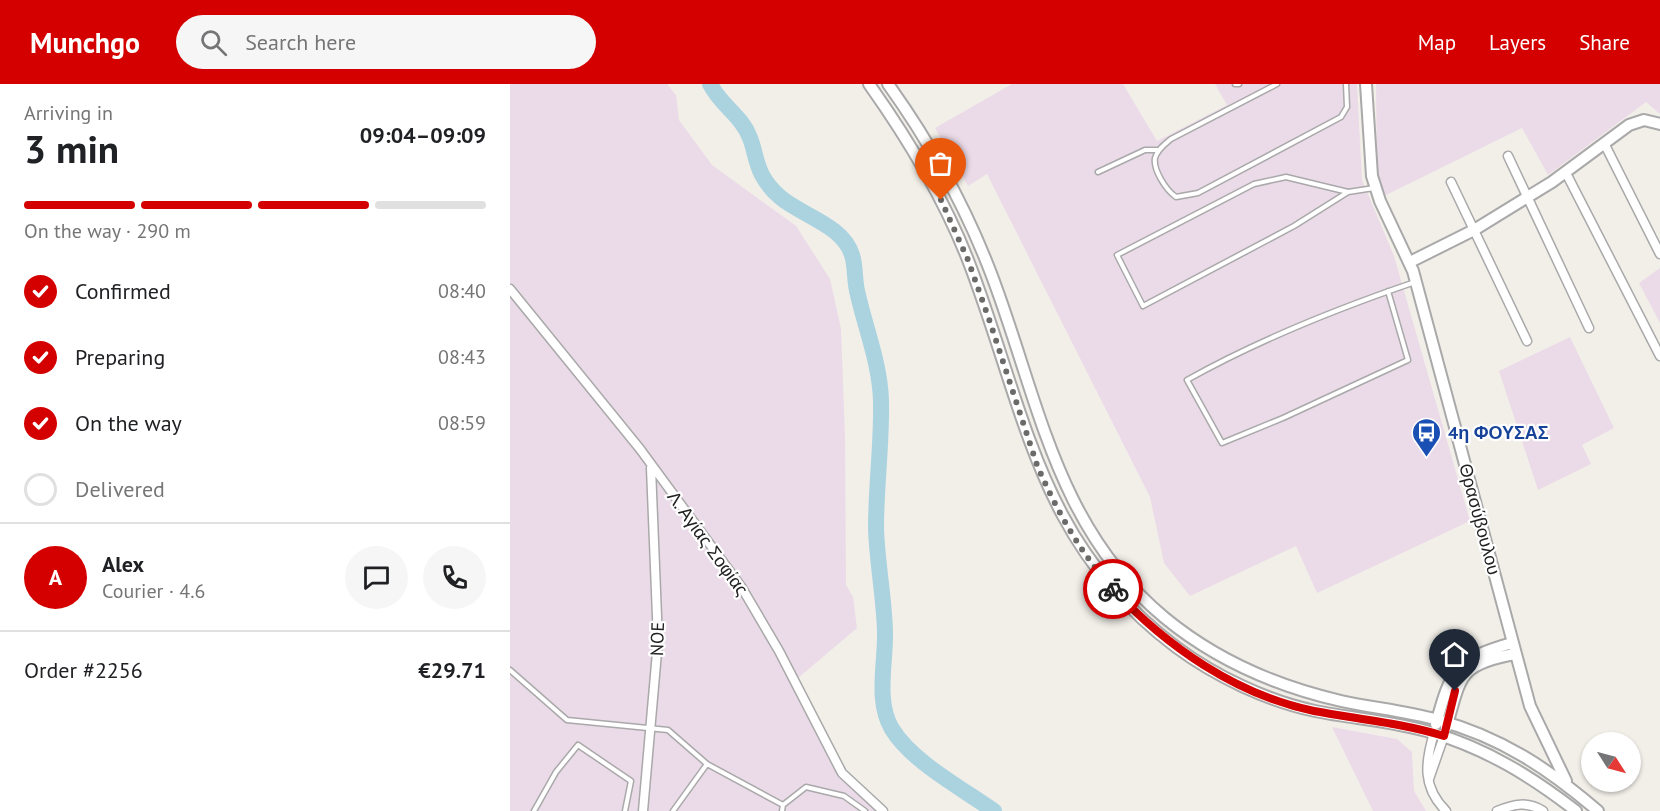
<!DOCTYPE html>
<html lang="en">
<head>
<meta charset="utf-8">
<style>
	:root { --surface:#fff; --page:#f6f6f6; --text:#202124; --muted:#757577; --line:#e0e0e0; --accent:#d40000 }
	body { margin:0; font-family:"PT Sans",sans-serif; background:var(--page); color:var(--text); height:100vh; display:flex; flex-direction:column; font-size:22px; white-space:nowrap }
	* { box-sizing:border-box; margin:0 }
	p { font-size:20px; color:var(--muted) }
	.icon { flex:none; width:33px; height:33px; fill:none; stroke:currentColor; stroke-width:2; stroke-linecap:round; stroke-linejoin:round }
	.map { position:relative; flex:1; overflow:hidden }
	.panel { display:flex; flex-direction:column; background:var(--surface); width:510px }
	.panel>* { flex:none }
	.needle { width:39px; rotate:126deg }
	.controls { position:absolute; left:1071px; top:648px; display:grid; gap:12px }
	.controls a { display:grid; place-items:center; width:60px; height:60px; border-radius:50%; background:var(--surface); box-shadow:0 2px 4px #0004; font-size:30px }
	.pin { position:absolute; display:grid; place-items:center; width:51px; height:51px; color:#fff; margin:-62px -26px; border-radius:50% 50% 50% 0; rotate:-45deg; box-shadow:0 0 6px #0007 }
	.pin .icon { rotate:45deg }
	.courier { position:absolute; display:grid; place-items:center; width:60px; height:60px; margin:-30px; border:4px solid #d40000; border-radius:50%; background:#fff; color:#222; box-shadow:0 2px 8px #0007 }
	.overview em { font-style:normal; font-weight:700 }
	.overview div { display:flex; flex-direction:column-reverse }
	.overview { display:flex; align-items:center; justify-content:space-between; height:102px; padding:0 24px }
	h1 { font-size:39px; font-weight:700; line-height:45px }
	.bar { display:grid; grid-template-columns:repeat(4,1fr); gap:9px 6px; align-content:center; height:72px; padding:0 24px }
	.bar i { height:8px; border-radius:4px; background:var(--line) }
	.bar .on { background:var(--accent) }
	.bar p { grid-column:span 4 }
	.line { display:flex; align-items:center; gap:15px; padding:0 24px; border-top:2px solid var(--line) }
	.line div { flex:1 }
	.round { display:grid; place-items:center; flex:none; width:63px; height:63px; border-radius:32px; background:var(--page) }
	ol { padding:0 24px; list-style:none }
	li { display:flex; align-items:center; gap:18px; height:66px }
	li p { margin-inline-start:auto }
	li .icon { padding:6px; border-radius:50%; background:var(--accent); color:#fff; stroke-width:4 }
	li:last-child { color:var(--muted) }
	li i { width:33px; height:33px; border:3px solid var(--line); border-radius:50% }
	header { display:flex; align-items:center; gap:36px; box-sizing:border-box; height:84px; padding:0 30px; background:var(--accent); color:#fff }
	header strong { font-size:28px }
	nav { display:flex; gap:33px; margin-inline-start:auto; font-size:21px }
	.search { width:420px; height:54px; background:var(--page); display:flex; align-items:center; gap:15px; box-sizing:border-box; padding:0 21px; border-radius:33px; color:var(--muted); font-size:22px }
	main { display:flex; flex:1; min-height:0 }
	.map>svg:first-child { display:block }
</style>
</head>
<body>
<header>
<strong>Munchgo</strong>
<div class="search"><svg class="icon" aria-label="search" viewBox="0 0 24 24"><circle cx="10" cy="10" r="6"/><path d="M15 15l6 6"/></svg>Search here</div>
<nav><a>Map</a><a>Layers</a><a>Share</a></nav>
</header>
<main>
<section class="panel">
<div class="overview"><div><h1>3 min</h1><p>Arriving in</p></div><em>09:04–09:09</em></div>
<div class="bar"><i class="on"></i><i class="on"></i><i class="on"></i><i></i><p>On the way · 290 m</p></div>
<ol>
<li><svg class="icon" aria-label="check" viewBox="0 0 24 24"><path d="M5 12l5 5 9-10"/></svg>Confirmed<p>08:40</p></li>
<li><svg class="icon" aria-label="check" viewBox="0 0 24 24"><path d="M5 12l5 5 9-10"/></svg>Preparing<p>08:43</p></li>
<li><svg class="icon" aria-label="check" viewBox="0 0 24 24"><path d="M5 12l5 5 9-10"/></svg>On the way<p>08:59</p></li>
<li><i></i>Delivered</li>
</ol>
<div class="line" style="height:108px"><b class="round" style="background:var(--accent);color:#fff">A</b><div><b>Alex</b><p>Courier · 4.6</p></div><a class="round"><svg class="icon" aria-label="chat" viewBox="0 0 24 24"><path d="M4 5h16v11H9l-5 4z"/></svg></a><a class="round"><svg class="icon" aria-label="phone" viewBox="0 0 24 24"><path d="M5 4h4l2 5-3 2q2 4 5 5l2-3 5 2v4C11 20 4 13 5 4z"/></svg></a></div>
<div class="line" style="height:78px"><div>Order #2256</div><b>€29.71</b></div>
</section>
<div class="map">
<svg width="1150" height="727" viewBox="0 0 1150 727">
	<rect width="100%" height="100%" fill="#f2efe9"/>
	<path fill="#ebdbe8" d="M0,0H157L166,11L169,36L202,81L286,142L320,195L331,245L335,353L336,501L343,513L347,544L281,600L329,690L366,727H0Z
		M502,0H613L647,57L717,21L705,0H847L852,96L884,172L960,437L807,509L786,462L680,512L654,479L640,413L477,90L458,102L425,44Z
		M866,0H1150V30L1136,18L1038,91L1012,44L872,113L867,91Z
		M1150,184V239L1129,199Z
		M1060,253L1104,344L1072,361L1081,380L1028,406L989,287Z
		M822,643L887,655L902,668L904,707L916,727H863Z"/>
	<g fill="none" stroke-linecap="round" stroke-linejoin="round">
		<path stroke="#aad3df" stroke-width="16" d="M200,0C208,16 221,25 231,38C251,64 238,85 270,113C292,132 333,141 342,171C346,183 344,198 348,211C356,246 370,280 371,317C372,359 366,401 366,444C367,478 374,513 375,547C376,578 365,617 382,645C402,678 453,705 484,727"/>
		<defs>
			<path id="service" d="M725,0H729
				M767,0L661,55C655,60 647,66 645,74C643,86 656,106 666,113L688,109L831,33L837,23L836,0
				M588,88L635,66H649
				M838,108L784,142L633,222L607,171L744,100L776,93L838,108L864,104
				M878,207L898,276L773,334L712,359L677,296C750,255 826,225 905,198
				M0,586L57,636L158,646L197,680L163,727
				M197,680L273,721
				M24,727L46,688L68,661L121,697L115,727
				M272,727L273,721L296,703L334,712L355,727"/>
			<path id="minor" d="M1094,59L1150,170
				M998,72L1079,244
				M1056,89L1150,272
				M941,98L1017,257
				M0,205L130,365L232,504L269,567L332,689L373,727
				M924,649C915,679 912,703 936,727
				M919,695L934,652
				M133,727L148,557L141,384
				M987,727C1004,720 1017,717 1033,727"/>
			<path id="tertiary" d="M359,0C398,55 433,112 458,176C516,326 527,459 666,563C705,592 757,617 805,627C844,635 885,637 923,649C977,665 1022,693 1066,727
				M378,0C421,60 456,123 482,192C529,316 546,444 655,534C706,576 766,602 831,617C863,624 896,627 928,636C991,653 1039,685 1088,727
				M856,0L862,92L870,117L903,187L1020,622L1056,697
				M900,178L964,146L1042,98L1119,41L1134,36L1150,40
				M926,640C941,585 946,575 1002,559
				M936,644C951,594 947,580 1005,570"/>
		</defs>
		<use href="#service" stroke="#a9a9a9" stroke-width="7"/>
		<use href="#minor" stroke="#a9a9a9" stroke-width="11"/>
		<use href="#tertiary" stroke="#a9a9a9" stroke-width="14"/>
		<use href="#service" stroke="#fff" stroke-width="4"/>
		<use href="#minor" stroke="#fff" stroke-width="8"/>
		<use href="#tertiary" stroke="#fff" stroke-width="10"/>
	</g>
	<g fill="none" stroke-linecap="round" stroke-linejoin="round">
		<path stroke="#6b6a68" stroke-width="6" stroke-dasharray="0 10.8" d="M431,116L458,176L480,238L527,381C546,425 570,469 603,505"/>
		<path stroke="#d40000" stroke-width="8" d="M603,505C656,562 726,611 804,627C847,635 892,639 934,652L945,607"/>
	</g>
	<defs>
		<symbol id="bus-pin" viewBox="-11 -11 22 30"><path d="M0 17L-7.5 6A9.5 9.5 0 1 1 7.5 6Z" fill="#1a4fb4" stroke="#fff"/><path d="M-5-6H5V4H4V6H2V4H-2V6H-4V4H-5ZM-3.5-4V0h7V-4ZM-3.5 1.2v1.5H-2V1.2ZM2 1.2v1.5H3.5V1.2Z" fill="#fff"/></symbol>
	</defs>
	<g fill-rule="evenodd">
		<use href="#bus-pin" x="900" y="332" width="33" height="45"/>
	</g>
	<g text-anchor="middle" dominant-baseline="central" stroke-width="4.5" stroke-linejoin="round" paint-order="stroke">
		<g font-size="18" font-weight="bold" fill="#164399" stroke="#fff" text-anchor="start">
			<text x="938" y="348">4η ΦΟΥΣΑΣ</text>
		</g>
		<g font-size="18" fill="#222" stroke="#fff">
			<text transform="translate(970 435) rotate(75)">Θρασύβουλου</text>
			<text transform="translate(198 459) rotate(54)">Λ. Αγίας Σοφίας</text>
			<text transform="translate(147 555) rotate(-88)">NOE</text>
		</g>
	</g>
</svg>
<div class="controls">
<a><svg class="needle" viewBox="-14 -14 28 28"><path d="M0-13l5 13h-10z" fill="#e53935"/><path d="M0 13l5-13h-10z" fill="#757577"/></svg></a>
</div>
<div class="pin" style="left:431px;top:116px;background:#ea580c"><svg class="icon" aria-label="bag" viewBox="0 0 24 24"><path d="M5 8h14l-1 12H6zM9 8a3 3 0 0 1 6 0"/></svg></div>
<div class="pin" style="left:945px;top:607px;background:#1f2937"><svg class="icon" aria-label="home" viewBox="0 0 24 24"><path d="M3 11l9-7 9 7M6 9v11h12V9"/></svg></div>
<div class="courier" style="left:603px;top:505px"><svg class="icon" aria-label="bike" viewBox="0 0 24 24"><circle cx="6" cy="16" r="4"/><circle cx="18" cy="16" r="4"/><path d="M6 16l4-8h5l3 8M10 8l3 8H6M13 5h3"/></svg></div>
</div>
</main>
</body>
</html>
